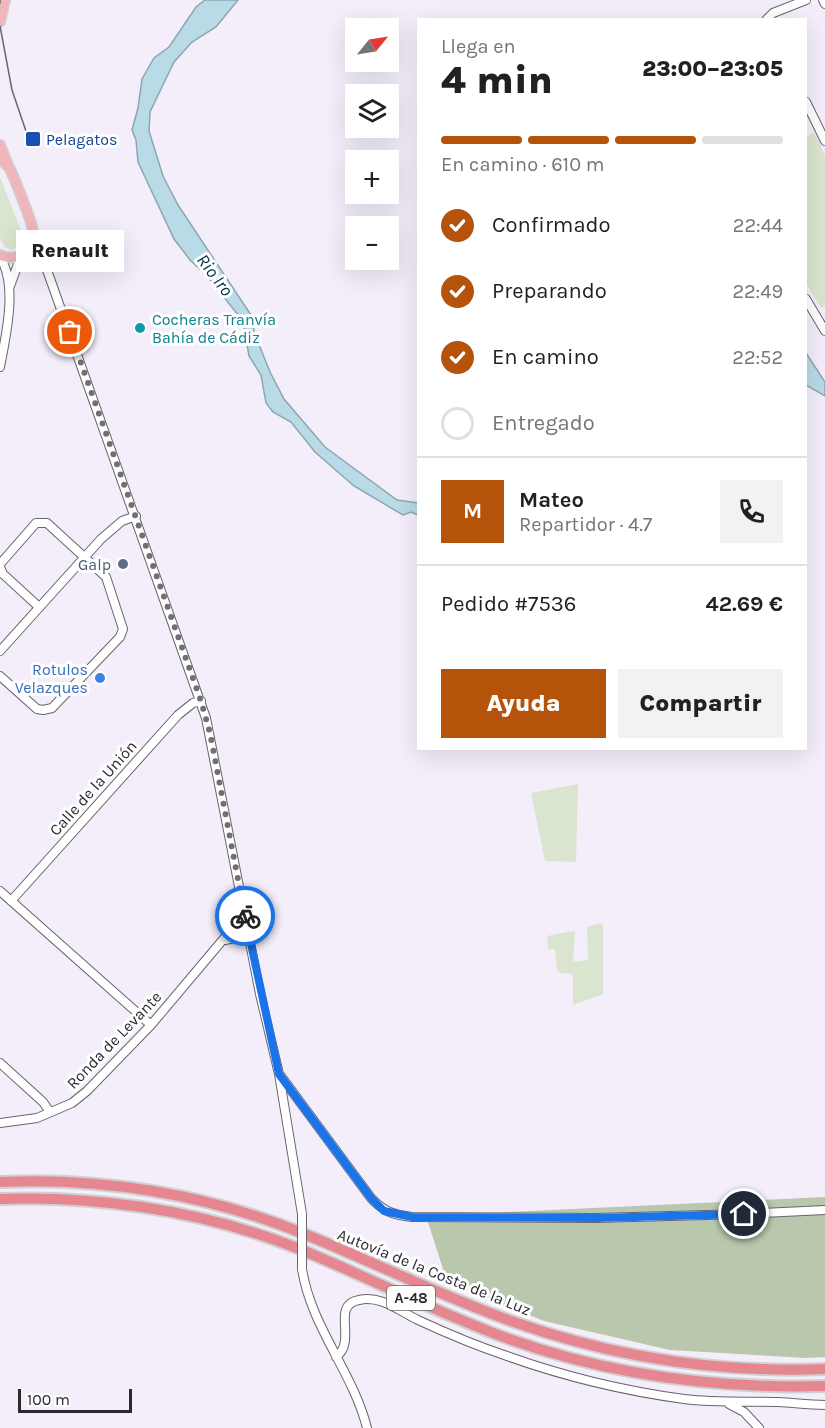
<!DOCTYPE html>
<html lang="es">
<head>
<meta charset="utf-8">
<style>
	:root { --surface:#fff; --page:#f2f2f2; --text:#202124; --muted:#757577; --line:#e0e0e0; --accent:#b45309 }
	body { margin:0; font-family:Karla,sans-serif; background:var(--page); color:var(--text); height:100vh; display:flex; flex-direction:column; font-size:22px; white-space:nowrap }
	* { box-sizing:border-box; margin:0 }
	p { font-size:20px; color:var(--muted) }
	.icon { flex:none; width:33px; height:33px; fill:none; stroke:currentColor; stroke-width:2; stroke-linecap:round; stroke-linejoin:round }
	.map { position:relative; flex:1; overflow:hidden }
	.drawer { position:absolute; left:417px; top:18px; width:390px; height:732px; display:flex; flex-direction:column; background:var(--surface); border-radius:0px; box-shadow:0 6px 24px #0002 }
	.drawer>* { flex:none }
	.needle { width:39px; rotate:60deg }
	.buttons { position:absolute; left:345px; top:18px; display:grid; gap:12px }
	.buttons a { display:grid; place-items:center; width:54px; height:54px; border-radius:0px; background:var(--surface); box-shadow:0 6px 24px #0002; font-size:30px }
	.scale { position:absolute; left:18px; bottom:15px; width:114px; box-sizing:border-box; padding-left:6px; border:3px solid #2b292d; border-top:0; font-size:16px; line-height:21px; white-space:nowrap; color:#2b292d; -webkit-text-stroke:4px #fefefe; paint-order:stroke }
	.pin { position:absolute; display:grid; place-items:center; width:51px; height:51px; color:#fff; margin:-26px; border:3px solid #fff; border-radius:50%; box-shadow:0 2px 6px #0007 }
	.courier { position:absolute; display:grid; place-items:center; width:60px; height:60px; margin:-30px; border:4px solid #1a73e8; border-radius:50%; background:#fff; color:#222; box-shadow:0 2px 8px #0007 }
	.bubble { position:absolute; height:42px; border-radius:0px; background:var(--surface); box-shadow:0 6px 24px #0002; font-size:20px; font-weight:800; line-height:42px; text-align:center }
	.summary em { font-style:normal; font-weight:800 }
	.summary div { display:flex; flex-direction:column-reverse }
	.summary { display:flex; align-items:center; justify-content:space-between; height:102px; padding:0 24px }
	h1 { font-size:39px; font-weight:800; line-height:45px }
	.bar { display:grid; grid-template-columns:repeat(4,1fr); gap:9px 6px; align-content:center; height:72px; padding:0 24px }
	.bar i { height:8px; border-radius:4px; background:var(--line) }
	.bar .selected { background:var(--accent) }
	.bar p { grid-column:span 4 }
	.line { display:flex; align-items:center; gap:15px; padding:0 24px; border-top:2px solid var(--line) }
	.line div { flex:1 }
	.round { display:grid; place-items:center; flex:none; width:63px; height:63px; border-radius:0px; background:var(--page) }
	ol { padding:0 24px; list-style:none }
	li { display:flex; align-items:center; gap:18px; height:66px }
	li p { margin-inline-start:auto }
	li .icon { padding:6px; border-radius:50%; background:var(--accent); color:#fff; stroke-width:4 }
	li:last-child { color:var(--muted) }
	li i { width:33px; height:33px; border:3px solid var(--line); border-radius:50% }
	.action { display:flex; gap:12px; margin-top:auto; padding:12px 24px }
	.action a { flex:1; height:69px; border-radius:0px; background:var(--accent); color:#fff; font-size:24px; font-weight:800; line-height:69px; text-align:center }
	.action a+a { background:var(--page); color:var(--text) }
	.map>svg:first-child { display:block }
</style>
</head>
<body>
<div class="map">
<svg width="825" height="1428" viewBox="0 0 825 1428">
	<rect width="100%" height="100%" fill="#f4eefa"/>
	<path fill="#dae5cf" d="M814,132L825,155V306L821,308L806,283V138Z
		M0,177L23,235L22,243L12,250L5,247L0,239Z
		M578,784L576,862L545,861L531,793Z
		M601,923L603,926V994L573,1005V974L561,973L557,970L555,949H548L547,936L575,931L573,962L588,960L587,927Z"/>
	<path fill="#b9c7ac" d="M825,1197V1357L806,1358L670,1350L544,1321L462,1288L444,1272L426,1216Z"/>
	<path fill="#b8dbe7" stroke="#8ea6af" stroke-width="1.5" d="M205,0H238L216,27L192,42L174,62L150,112L149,131L163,176L178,205L253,318L254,332L270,372L284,399L325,447L397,500L418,503V515L411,512L403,515L354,486L315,452L291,422L273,412L266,403L261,375L249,356L243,321L207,276L190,260L174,239L138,162L136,140L132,130L138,108L142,79L154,58L169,47L196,7Z
		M806,353L825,382V396L806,385Z"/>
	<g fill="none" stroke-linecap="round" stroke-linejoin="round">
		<defs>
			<path id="minor" d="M823,0L825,4
				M766,20L773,13L806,0
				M806,102L825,141
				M35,234L48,266L47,270L206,718L260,994L279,1074L302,1214
				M25,254L37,258L47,270
				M0,257C18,285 6,335 0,367
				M10,286L21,256
				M806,299L825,331
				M0,564L36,523H47L106,577L123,629L120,637L52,708L43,710L37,709L0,676
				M0,567L3,574L39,607
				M0,651L101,539L122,521L136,516
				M0,891L151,1025
				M11,901L178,715L193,703L201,701
				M225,940L249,935
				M0,1063L43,1102L50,1112
				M280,1075L371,1198C383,1211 393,1215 412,1217L596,1218L744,1214L825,1210
				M0,1123L37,1118L72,1103L87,1091L151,1025L237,923L246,919
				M302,1269C311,1327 353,1372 367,1428
				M336,1357C358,1341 330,1305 359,1300C381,1295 399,1311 418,1320C446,1333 477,1346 507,1356C563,1376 625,1391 684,1399C716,1403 747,1401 779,1402C795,1403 810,1405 825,1405
				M729,1404L744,1412L759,1428"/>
			<path id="major" d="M0,22L5,0
				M0,145L8,165
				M0,159C4,162 7,165 10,169C15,180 34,226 34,236C35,254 14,262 0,255"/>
			<path id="highway" d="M0,1182C100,1177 204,1194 297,1231C370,1260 440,1296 514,1322C613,1357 720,1373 825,1369
				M0,1199C102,1196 202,1211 297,1248C368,1277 437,1313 509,1339C610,1375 718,1389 825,1386"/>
		</defs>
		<use href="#minor" stroke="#69646d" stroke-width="10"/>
		<use href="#major" stroke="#d0d0d1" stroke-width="12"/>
		<use href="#highway" stroke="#d0d0d1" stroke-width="14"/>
		<use href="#minor" stroke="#fff" stroke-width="8"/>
		<use href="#major" stroke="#efb6bc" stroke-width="9"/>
		<use href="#highway" stroke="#e58690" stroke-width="10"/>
		<path stroke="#69666d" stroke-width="1.5" d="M0,3V0
			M0,26L12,90L29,140"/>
		<defs>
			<path id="minor-bridge" d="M302,1214V1269"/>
		</defs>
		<use href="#minor-bridge" stroke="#69646d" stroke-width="10" stroke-linecap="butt"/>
		<use href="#minor-bridge" stroke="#fff" stroke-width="8"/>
	</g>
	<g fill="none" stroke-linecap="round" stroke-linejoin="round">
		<path stroke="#716e75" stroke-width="6" stroke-dasharray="0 10.8" d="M70,332L201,701L210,733L245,916"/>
		<path stroke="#1a73e8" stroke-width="8" d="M245,916L279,1074L371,1198L384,1211L412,1217L596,1218L744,1214"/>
	</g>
	<rect fill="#1a4fb4" stroke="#fefefe" stroke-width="2" x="25" y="131" width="16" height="16" rx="3"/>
	<circle fill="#0f9aa8" stroke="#fefefe" stroke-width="2" cx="140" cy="328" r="6"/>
	<circle fill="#5c6f8a" stroke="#fefefe" stroke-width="2" cx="123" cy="564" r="6"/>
	<circle fill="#3f7fe0" stroke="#fefefe" stroke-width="2" cx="100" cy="678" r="6"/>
	<g text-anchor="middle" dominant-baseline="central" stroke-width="6" stroke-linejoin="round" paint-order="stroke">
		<rect fill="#fefefe" stroke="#6a696c" stroke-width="1.5" x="387" y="1286" width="48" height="24" rx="4.5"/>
		<g font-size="15" font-weight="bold" fill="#2b292d">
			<text x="411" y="1298">A-48</text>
		</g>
		<g font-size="16" fill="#164399" stroke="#fefefe" text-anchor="start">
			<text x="46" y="139">Pelagatos</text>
		</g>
		<g font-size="16" fill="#0d838f" stroke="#fefefe" text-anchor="start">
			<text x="152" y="319">Cocheras Tranvía<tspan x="152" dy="18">Bahía de Cádiz</tspan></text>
		</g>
		<g font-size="16" fill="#4e5e75" stroke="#fefefe" text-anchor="end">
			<text x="111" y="564">Galp</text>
		</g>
		<g font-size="16" fill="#366cbe" stroke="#fefefe" text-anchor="end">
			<text x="88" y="669">Rotulos<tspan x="88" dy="18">Velazques</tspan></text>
		</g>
		<g font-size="16" fill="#2b292d" stroke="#fefefe">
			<text transform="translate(93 788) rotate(-48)">Calle de la Unión</text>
			<text transform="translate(114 1040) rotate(-46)">Ronda de Levante</text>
			<text transform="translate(434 1272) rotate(22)">Autovía de la Costa de la Luz</text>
		</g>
		<g font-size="18" font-style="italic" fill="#003442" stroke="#fefefe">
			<text transform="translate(215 275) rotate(53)">Rio Iro</text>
		</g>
	</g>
</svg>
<div class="buttons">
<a><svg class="needle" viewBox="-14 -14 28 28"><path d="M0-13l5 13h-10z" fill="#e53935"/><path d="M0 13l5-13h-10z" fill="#757577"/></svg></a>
<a><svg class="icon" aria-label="layers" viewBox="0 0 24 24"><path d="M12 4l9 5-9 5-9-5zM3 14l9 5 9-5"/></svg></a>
<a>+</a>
<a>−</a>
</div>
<div class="scale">100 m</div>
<div class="pin" style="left:70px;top:332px;background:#ea580c"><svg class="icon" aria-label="bag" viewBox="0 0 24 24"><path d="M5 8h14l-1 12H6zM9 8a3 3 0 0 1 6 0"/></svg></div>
<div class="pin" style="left:744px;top:1214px;background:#1f2937"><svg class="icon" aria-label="home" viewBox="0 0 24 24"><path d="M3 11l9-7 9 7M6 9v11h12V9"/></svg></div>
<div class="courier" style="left:245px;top:916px"><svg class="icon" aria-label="bike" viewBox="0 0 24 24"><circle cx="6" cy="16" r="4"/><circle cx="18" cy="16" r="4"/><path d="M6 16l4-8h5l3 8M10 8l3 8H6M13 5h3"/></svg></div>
<div class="bubble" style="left:16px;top:230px;width:108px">Renault</div>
<section class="drawer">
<div class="summary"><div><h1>4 min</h1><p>Llega en</p></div><em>23:00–23:05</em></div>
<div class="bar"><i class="selected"></i><i class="selected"></i><i class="selected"></i><i></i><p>En camino · 610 m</p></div>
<ol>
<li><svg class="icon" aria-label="check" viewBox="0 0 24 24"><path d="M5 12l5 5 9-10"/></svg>Confirmado<p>22:44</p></li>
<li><svg class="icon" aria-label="check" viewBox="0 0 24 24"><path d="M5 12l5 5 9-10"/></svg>Preparando<p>22:49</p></li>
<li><svg class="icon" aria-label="check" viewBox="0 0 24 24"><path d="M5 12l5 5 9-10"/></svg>En camino<p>22:52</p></li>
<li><i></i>Entregado</li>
</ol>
<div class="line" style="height:108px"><b class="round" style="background:var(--accent);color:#fff">M</b><div><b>Mateo</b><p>Repartidor · 4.7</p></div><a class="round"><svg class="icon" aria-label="phone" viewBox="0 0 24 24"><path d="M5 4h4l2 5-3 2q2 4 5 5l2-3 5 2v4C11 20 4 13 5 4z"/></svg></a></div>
<div class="line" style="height:78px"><div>Pedido #7536</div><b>42.69 €</b></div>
<div class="action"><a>Ayuda</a><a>Compartir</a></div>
</section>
</div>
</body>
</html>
